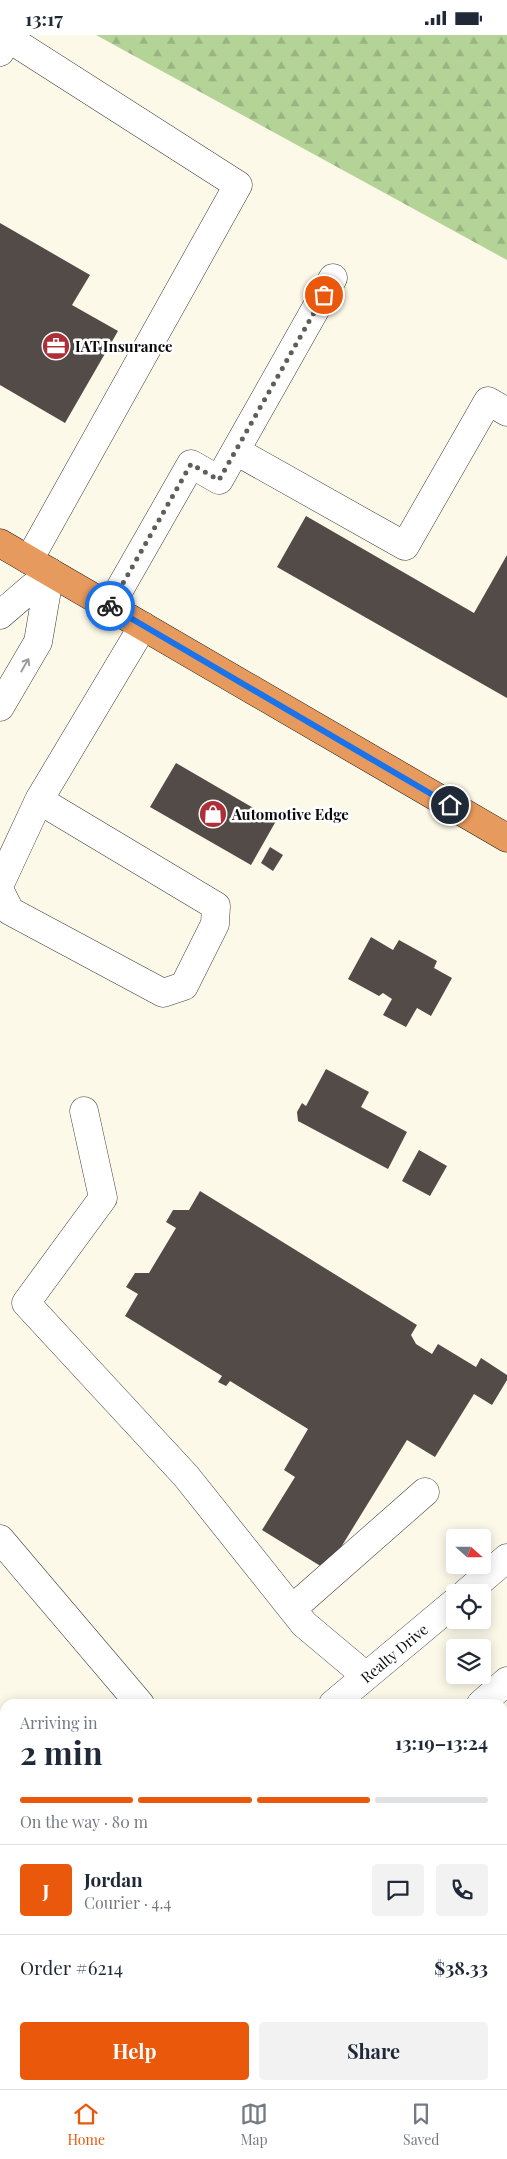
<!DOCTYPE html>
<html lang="en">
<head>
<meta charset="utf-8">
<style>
	:root { --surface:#fff; --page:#f2f2f3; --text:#1f2937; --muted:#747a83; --line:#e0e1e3; --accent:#ea580c }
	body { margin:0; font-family:"Playfair Display",serif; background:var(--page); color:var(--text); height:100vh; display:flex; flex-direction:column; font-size:19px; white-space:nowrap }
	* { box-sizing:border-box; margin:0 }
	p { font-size:16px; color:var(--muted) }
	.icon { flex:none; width:28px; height:28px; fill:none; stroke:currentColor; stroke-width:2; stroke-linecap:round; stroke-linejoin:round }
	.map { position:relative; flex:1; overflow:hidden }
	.drawer { position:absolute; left:0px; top:1664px; width:508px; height:391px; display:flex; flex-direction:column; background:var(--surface); border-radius:15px 15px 0 0; box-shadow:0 2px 12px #0003 }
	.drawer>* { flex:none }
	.needle { width:32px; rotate:111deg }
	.fabs { position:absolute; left:446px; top:1494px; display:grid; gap:10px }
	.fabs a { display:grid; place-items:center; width:45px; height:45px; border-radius:5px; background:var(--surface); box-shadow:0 2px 12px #0003; font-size:25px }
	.pin { position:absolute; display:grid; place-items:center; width:42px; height:42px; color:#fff; margin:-21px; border:2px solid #fff; border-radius:50%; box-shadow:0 1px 5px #0007 }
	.courier { position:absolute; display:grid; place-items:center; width:50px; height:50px; margin:-25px; border:4px solid #1a73e8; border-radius:50%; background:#fff; color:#222; box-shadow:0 1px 6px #0007 }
	.head em { font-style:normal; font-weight:700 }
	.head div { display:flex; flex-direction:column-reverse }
	.head { display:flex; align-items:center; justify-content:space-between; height:85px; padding:0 20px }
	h1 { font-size:32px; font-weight:700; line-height:38px }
	.bar { display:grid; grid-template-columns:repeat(4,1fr); gap:8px 5px; align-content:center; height:60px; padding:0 20px }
	.bar i { height:6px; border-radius:4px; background:var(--line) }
	.bar .on { background:var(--accent) }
	.bar p { grid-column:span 4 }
	.line { display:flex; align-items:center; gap:12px; padding:0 20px; border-top:1px solid var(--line) }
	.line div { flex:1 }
	.round { display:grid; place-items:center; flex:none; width:52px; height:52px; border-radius:5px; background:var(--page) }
	.primary-button { display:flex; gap:10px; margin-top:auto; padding:10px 20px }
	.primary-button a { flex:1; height:58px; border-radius:5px; background:var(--accent); color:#fff; font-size:20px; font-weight:700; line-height:58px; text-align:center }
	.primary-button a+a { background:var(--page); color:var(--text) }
	.status { display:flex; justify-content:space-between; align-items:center; height:35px; padding:0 25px; background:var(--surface); direction:ltr }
	.status svg { height:14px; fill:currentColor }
	.menu { display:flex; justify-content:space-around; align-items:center; height:70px; border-top:1px solid var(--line); background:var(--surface); font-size:14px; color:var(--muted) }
	.menu a { display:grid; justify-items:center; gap:2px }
	.menu .on { color:var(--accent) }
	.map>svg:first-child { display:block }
</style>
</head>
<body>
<div class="status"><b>13:17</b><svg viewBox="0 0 49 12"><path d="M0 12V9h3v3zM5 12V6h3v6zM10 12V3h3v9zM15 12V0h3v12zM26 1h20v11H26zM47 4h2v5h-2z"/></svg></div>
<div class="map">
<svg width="507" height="2054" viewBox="0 0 507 2054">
	<defs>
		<pattern id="forest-firs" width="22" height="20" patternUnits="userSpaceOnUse" patternTransform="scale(1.25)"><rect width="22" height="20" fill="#b3d397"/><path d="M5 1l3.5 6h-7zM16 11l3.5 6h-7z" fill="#99b481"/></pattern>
	</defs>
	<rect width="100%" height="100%" fill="#fdf9e9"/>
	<path fill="url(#forest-firs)" d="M96,0H507V225Z"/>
	<path fill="#524b48" d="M0,188L90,240L72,270L118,296L65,388L0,350Z
		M306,481L474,578L507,520V663L277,532Z
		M176,728L276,786L251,830L150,772Z
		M270,812L283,820L273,836L261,828Z
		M371,902L393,915L399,905L437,926L434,933L452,943L431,981L417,973L406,992L383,980L392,964L383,958L379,961L348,944Z
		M326,1034L369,1057L361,1072L407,1097L388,1134L298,1086L297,1077L302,1068L306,1071Z
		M419,1115L447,1131L430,1161L402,1146Z
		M200,1156L417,1290L411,1300L416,1309L432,1319L438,1309L476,1332L481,1323L507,1340V1345L492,1370L474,1359L435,1422L407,1405L327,1535L262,1495L295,1442L284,1435L308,1394L230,1346L226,1351L218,1347L222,1341L125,1281L138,1259L126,1252L135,1238H149L176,1193L166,1187L173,1175H189Z
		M190,2050H287L283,2054H191Z"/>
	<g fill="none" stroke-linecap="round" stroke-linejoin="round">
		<defs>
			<path id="minor" d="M0,17L8,3L238,150L29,525
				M236,416L405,511L488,366L507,377
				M110,571L191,429L219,445L333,243
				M0,580L50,537
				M0,672L38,607L50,537
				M0,849L39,765
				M0,856L10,876L163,958L184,951L215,889L216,871L39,765L143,591
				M84,1076L103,1163L26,1268L186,1441L304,1589L366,1641
				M0,1504L140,1669
				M466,1558L507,1523
				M292,1574L425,1457
				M333,1669L455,1567
				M481,1669L507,1646
				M0,1767L5,1772
				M502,1820L507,1825
				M0,1952L5,1948
				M154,2050L156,2054
				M391,2054L395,2050"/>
			<path id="highway" d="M0,508L507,803"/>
		</defs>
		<use href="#minor" stroke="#3d3d3d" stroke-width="29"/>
		<use href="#highway" stroke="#1b1b1b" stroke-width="29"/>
		<use href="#minor" stroke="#fff" stroke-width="28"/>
		<use href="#highway" stroke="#e79a5d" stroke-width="28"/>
	</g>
	<defs><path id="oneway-shaft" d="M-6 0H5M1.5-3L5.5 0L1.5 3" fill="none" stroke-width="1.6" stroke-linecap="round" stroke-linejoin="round" transform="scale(1.25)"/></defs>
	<use stroke="#9d9d9d" href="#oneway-shaft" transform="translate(25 630) rotate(-60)"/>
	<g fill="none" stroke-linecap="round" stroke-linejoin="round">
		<path stroke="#5f5e58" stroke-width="5" stroke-dasharray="0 9" d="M110,571L191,429L219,445L324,260"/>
		<path stroke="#1a73e8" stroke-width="6" d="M110,571L450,770"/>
	</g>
	<defs>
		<symbol id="office-disc" viewBox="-11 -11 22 22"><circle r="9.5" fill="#ac3037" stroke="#fff"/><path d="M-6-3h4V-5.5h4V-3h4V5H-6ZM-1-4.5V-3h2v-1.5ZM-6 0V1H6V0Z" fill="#fff"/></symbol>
		<symbol id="shop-disc" viewBox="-11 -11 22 22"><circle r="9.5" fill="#ac3037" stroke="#fff"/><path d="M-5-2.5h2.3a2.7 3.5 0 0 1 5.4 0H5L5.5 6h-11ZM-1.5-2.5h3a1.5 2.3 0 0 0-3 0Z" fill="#fff"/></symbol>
	</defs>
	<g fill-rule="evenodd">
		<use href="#office-disc" x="40" y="295" width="32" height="32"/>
		<use href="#shop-disc" x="197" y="763" width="32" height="32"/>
	</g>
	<g text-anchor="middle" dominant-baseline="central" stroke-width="5" stroke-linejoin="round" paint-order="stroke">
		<g font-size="15" font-weight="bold" fill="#0a0a0a" stroke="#fff" text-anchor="start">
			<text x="75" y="311">IAT Insurance</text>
			<text x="232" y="779">Automotive Edge</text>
		</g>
		<g font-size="15" fill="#0a0a0a" stroke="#fff">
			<text transform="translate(394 1618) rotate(-40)">Realty Drive</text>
		</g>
	</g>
</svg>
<div class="fabs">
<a><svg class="needle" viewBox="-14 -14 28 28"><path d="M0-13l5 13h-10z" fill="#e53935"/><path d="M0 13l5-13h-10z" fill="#747a83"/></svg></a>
<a><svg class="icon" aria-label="locate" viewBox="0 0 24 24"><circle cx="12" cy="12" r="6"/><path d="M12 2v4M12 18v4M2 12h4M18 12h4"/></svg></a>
<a><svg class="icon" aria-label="layers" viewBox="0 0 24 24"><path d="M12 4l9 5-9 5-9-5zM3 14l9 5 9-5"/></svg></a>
</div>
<div class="pin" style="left:324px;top:260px;background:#ea580c"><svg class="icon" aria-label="bag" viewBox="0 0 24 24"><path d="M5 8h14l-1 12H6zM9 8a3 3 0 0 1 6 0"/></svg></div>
<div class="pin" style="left:450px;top:770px;background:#1f2937"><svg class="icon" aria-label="home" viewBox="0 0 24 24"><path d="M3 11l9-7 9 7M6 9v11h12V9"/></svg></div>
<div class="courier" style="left:110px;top:571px"><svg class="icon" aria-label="bike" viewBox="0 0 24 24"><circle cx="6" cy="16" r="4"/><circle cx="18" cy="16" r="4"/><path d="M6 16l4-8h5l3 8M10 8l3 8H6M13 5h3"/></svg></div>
<section class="drawer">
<div class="head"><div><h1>2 min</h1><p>Arriving in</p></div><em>13:19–13:24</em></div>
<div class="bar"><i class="on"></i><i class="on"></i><i class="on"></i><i></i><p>On the way · 80 m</p></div>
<div class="line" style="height:90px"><b class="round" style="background:var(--accent);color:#fff">J</b><div><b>Jordan</b><p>Courier · 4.4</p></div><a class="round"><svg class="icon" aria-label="chat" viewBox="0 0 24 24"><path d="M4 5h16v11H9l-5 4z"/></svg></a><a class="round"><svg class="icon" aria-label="phone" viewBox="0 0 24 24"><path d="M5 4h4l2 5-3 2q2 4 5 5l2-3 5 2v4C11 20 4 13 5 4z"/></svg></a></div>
<div class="line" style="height:65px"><div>Order #6214</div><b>$38.33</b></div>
<div class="primary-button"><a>Help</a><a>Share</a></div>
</section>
</div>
<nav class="menu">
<a class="on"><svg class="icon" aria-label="home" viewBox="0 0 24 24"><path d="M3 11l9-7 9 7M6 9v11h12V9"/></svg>Home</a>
<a><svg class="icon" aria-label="map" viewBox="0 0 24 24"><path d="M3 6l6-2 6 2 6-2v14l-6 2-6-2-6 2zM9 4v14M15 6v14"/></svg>Map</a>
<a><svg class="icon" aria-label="saved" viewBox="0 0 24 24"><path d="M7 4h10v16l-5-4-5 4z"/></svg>Saved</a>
</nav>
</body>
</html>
